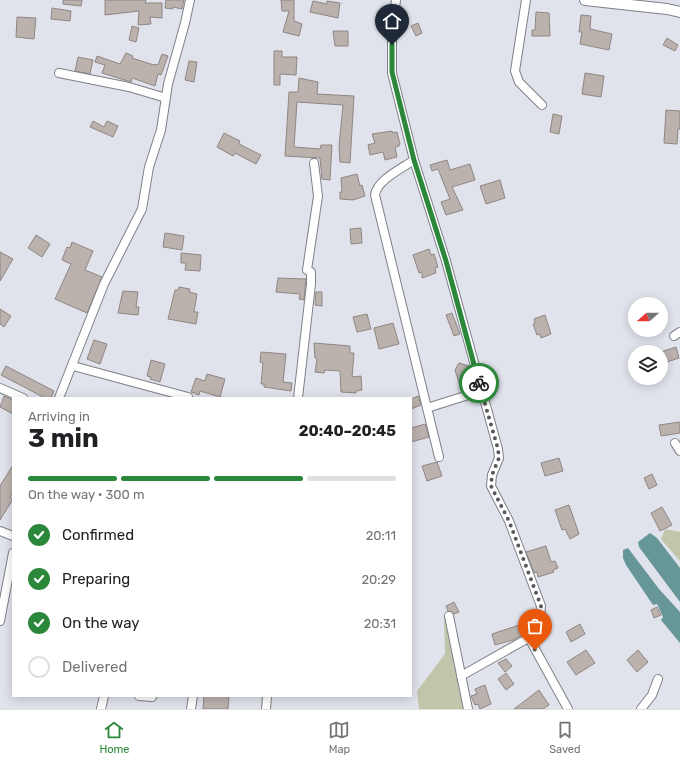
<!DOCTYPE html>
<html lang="en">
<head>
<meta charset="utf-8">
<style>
	:root { --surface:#fff; --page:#f6f6f6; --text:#202124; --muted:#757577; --line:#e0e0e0; --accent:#2b8739 }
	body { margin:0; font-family:Rubik,sans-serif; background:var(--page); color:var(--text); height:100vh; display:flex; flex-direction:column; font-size:15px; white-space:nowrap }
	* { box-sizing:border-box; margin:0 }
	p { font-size:13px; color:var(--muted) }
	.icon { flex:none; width:22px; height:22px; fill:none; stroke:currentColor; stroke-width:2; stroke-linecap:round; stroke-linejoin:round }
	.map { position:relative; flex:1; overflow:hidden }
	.drawer { position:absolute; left:12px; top:397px; width:400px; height:300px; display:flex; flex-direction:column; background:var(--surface); border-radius:0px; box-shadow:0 2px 10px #0003 }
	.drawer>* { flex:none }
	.needle { width:26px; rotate:250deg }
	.tools { position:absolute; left:628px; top:297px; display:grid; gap:8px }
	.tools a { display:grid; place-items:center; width:40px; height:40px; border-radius:50%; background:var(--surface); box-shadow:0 2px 10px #0003; font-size:20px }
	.pin { position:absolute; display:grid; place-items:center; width:34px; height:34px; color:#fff; margin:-41px -17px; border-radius:50% 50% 50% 0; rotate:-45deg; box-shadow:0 0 4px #0007 }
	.pin .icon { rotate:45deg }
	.courier { position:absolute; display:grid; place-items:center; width:40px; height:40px; margin:-20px; border:3px solid #2b8739; border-radius:50%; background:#fff; color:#222; box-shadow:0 1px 5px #0007 }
	.head em { font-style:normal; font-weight:700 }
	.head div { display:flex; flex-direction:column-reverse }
	.head { display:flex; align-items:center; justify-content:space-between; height:68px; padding:0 16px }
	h1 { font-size:26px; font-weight:700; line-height:30px }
	.bar { display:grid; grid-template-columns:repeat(4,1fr); gap:6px 4px; align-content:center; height:48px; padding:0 16px }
	.bar i { height:5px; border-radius:3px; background:var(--line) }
	.bar .active { background:var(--accent) }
	.bar p { grid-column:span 4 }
	ol { padding:0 16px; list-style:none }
	li { display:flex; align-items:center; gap:12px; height:44px }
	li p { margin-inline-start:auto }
	li .icon { padding:4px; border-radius:50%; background:var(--accent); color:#fff; stroke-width:4 }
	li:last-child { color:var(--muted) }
	li i { width:22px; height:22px; border:2px solid var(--line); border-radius:50% }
	.tab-bar { display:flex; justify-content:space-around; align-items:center; height:56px; border-top:1px solid var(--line); background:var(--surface); font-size:11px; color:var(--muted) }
	.tab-bar a { display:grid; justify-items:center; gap:2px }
	.tab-bar .active { color:var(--accent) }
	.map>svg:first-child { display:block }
</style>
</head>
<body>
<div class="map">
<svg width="680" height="709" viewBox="0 0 680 709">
	<rect width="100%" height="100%" fill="#e1e3ec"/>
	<path fill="#c1c5aa" d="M665,529L680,532V561L661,539Z
		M444,619H449L468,709H419L417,691L445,654Z"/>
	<path fill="#679698" d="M650,533L657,538L680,568V602L639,547L638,542Z
		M628,548L659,589L680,612V643L661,620L663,617L657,604L653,605L626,565L623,558V550Z"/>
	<path fill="#bbb2ae" stroke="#8f8683" d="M63,0H82L81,6L63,4Z
		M105,0H146L145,3H162V18L150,17L151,24L138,25L139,11L105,15Z
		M166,0H184L182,9L173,7V9L165,8Z
		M281,0H294V21L302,24L299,36L283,32L289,11H282Z
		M313,1L327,4V1L340,3L338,18L310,12Z
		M52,8L71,11L70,21L51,19Z
		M536,12L549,13L550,36H532V30H535Z
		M581,15L591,16L590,29L612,34L609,50L580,44L582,32H579Z
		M17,17L36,18L34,39L16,37Z
		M418,23L422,33L416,36L411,26Z
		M132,26L139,28L136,42L129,40Z
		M333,31H348V46H335Z
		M667,38L678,45L675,51L663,45Z
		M274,51H282V57H297L296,75L280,74V85H274Z
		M126,53L133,56L132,58L154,65L155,64L158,65L162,54L168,56L161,75L158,74L155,86L132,78L131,82L102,73L105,65L95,62L97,56L120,64Z
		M78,57L93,60L90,74L75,71Z
		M189,61L197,62L194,82L185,80Z
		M585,73L604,76L601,97L582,94Z
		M299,78L318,82L317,94L354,96L350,163L340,162L339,146L343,105L297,102L294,147L320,149L321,145H332L330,180L322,179L320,158L285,156L289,92H298Z
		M666,110L680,111V129H678L677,144L664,143Z
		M553,114L562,116L559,134L550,132Z
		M93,121L104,127L107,121L118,126L113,137L90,127Z
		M392,131L393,133L397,132L400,144L399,146L395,147L397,157L385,160L383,152L370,155L368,145L375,143L372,134Z
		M224,133L240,141L239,144L261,155L256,164L235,153L233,156L217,147Z
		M447,160L450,170L470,164L475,180L452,187L463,210L446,215L441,202L450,199L438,169L432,171L430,165Z
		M357,174L360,186L362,185L365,196L353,200L340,199V192H342L341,178Z
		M500,180L505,198L486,204L480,186Z
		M361,228L362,243L351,244L350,229Z
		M165,233L184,236L182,250L163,247Z
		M36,235L50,244L42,257L28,248Z
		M72,242L93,251L85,270L102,277L87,313L55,299L71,264L62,260L67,247L70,248Z
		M429,249L431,255L434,254L438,267L435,268L436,273L422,278V272L419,273L413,255Z
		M0,252L13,259L0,281Z
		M181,253L201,255L200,271L185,270L186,263H181Z
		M278,278L306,279L304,300L299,299L300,294L276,292Z
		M179,287L190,289L189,292L197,294L194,312H198L196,324L168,319L175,290H178Z
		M123,291L138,292L136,307H139L138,315L118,313Z
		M316,292H322V306L315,305Z
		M0,309L11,316L4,327L0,324Z
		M452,313L460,334L454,336L446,315Z
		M367,314L371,329L357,332L353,317Z
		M545,315L551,334L541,338L540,334L537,335L533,324L535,323L534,319Z
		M393,323L399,344L379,349L374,328Z
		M94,340L107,344L100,364L87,359Z
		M314,343L350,346V353H354L352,377L361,376L362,390L356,391V393L341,392L340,371L325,370L324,373L315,372L317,359L315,358Z
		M676,347L679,358L664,363L661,352Z
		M261,352L286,354L283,382L292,383L291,391L264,387V384H261L263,363L260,362Z
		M151,360L165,364L160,382L150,379L151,377L147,376Z
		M459,363L469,366L474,384L461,389L455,370Z
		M6,366L54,391L51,398H45L1,375Z
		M207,374L225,379L220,397L200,391L199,395L191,392L196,378L205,381Z
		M4,396L13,400V414L0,407Z
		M418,396L421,405L411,409V399Z
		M680,422V433L661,436L659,425Z
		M425,424L429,437L411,442V428Z
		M559,458L563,471L545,476L541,463Z
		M437,462L442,476L427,481L422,466Z
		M13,465V492L10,497L13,499L0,520V486Z
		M652,474L657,485L649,489L644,478Z
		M569,505L579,534L570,539L565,529L562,530L555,510Z
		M662,507L672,525L660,531L651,513Z
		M546,546L551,562L555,561L558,568L553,570L554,572L538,577L537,572L534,573L526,552Z
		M454,602L459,612L454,614L448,611L446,606Z
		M657,607L661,615L654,618L651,610Z
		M528,622L530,631L513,640L495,645L492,634Z
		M580,624L585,634L571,642L566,632Z
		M586,650L595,663L576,675L567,662Z
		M638,650L648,662L637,672L627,660Z
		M506,659L512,666L505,672L498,663Z
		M506,673L514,684L506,690L498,679Z
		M485,685L491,704L480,709L478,704L475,705L471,696L477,694L475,689Z
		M539,690L549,705L543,709H514Z
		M204,696H229L228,709H203Z"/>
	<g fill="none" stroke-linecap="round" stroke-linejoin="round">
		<defs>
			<path id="minor" d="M396,0L392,31V73L414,160L446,261L498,449L499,458L492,475L491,486L509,521L541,606L539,632L461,676
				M526,0L515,71L519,82L542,105
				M59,73L129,87L166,98
				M414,160C401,169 377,180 375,195L439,457
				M674,336L680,332
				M73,366L188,397
				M0,388L23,398
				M59,398L104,284L142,209L149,167L161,130L168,84L185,23L190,0
				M298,398L311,284V272L307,270L318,196L314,163
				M427,408L481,391
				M675,443L680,451
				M0,531L13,536
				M449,616L468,709
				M0,621L13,553
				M529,638L568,709
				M139,696L152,697
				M101,709L104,696
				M191,709L193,696
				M266,709L267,696
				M641,709L652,695L658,679"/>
			<path id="tertiary" d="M585,0L667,9L680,12"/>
		</defs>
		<use href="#minor" stroke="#7e8088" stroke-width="10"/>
		<use href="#tertiary" stroke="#7e8088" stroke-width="12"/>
		<use href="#minor" stroke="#fff" stroke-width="8"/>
		<use href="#tertiary" stroke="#fff" stroke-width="10"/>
	</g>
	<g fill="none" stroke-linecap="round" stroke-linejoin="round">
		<path stroke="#57585d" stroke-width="4" stroke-dasharray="0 7.2" d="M479,383L498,449L499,458L492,475L491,486L509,521L541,606L540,629L539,632L529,638L535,650"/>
		<path stroke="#2b8739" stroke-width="5" d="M392,45V72L414,160L446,261L479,383"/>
	</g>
</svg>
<div class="tools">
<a><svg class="needle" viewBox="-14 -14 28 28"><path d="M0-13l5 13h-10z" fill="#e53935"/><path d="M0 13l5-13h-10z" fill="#757577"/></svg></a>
<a><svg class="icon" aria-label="layers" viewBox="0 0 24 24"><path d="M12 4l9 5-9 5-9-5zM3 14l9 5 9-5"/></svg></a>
</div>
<div class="pin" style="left:535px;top:650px;background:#ea580c"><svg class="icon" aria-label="bag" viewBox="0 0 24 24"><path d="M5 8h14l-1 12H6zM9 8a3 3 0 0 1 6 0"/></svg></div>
<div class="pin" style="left:392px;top:45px;background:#1f2937"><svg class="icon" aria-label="home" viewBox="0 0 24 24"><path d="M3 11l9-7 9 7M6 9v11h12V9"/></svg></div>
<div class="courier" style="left:479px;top:383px"><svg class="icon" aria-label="bike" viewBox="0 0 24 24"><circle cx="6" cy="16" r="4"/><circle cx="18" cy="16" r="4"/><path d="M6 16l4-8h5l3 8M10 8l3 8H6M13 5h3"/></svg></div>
<section class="drawer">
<div class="head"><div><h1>3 min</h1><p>Arriving in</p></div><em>20:40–20:45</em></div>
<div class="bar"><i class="active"></i><i class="active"></i><i class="active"></i><i></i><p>On the way · 300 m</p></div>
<ol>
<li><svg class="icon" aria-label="check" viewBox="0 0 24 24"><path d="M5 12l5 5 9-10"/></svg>Confirmed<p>20:11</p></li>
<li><svg class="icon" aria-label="check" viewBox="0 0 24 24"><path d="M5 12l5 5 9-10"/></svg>Preparing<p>20:29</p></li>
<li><svg class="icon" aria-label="check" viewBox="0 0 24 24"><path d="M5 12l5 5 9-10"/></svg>On the way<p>20:31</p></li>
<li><i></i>Delivered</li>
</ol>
</section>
</div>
<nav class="tab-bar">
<a class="active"><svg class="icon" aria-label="home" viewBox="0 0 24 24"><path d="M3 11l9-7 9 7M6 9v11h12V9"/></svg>Home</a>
<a><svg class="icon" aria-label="map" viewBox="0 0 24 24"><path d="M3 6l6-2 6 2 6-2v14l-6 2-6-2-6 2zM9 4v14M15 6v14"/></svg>Map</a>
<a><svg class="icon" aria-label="saved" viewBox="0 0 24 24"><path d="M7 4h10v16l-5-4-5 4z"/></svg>Saved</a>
</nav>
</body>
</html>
